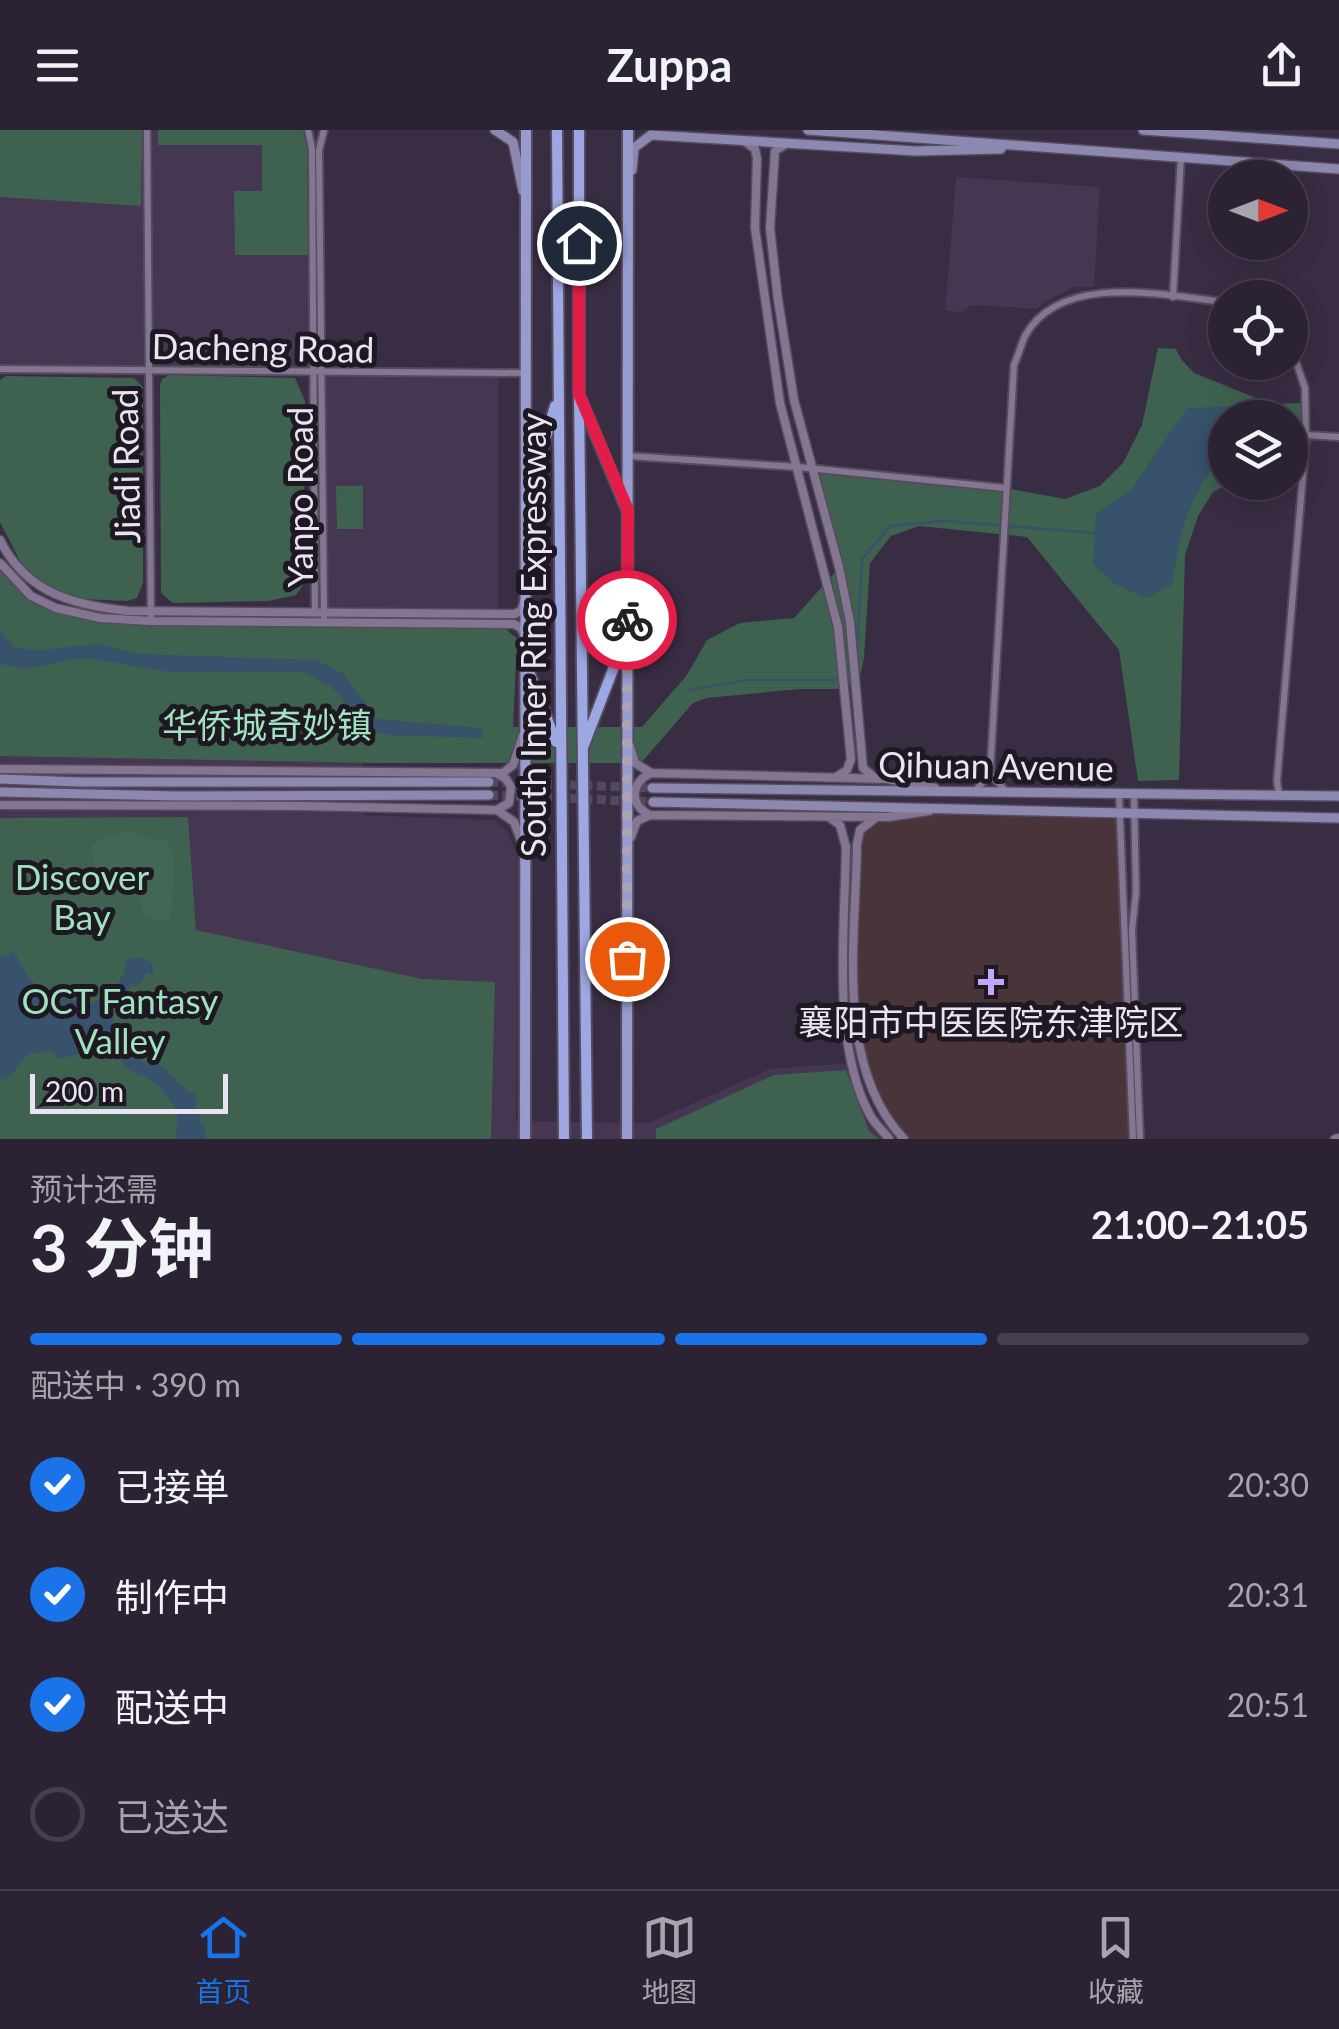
<!DOCTYPE html>
<html lang="zh">
<head>
<meta charset="utf-8">
<style>
	:root { --surface:#2b2233; --page:#332a3b; --text:#f1f3f6; --muted:#a6a4ac; --line:#473f4e; --accent:#1a73e8 }
	body { margin:0; font-family:Lato,"Noto Sans SC",sans-serif; background:var(--page); color:var(--text); height:100vh; display:flex; flex-direction:column; font-size:38px; white-space:nowrap }
	* { box-sizing:border-box; margin:0 }
	p { font-size:32px; color:var(--muted) }
	.icon { flex:none; width:55px; height:55px; fill:none; stroke:currentColor; stroke-width:2; stroke-linecap:round; stroke-linejoin:round }
	.map { position:relative; height:1009px; overflow:hidden }
	.details { display:flex; flex-direction:column; background:var(--surface); flex:1 }
	.details>* { flex:none }
	.needle { width:65px; rotate:90deg }
	.controls { position:absolute; left:1208px; top:30px; display:grid; gap:20px }
	.controls a { display:grid; place-items:center; width:100px; height:100px; border-radius:50%; background:var(--surface); box-shadow:0 5px 25px #0003,0 0 0 2px var(--line); font-size:50px }
	.scale { position:absolute; left:30px; bottom:25px; width:198px; box-sizing:border-box; padding-left:10px; border:5px solid #eae3f1; border-top:0; font-size:28px; line-height:35px; white-space:nowrap; color:#eae3f1; -webkit-text-stroke:8px #1e1822; paint-order:stroke }
	.pin { position:absolute; display:grid; place-items:center; width:85px; height:85px; color:#fff; margin:-42px; border:5px solid #fff; border-radius:50%; box-shadow:0 2px 10px #0007 }
	.courier { position:absolute; display:grid; place-items:center; width:100px; height:100px; margin:-50px; border:8px solid #e11d48; border-radius:50%; background:#fff; color:#222; box-shadow:0 2px 12px #0007 }
	.summary em { font-style:normal; font-weight:700 }
	.summary div { display:flex; flex-direction:column-reverse }
	.summary { display:flex; align-items:center; justify-content:space-between; height:170px; padding:0 30px }
	h1 { font-size:65px; font-weight:700; line-height:75px }
	.bar { display:grid; grid-template-columns:repeat(4,1fr); gap:15px 10px; align-content:center; height:120px; padding:0 30px }
	.bar i { height:12px; border-radius:8px; background:var(--line) }
	.bar .selected { background:var(--accent) }
	.bar p { grid-column:span 4 }
	ol { padding:0 30px; list-style:none }
	li { display:flex; align-items:center; gap:30px; height:110px }
	li p { margin-inline-start:auto }
	li .icon { padding:10px; border-radius:50%; background:var(--accent); color:#fff; stroke-width:4 }
	li:last-child { color:var(--muted) }
	li i { width:55px; height:55px; border:5px solid var(--line); border-radius:50% }
	header { display:flex; justify-content:space-between; align-items:center; height:130px; padding:0 30px; background:var(--surface); font-size:45px; font-weight:700 }
	.tabs { display:flex; justify-content:space-around; align-items:center; height:140px; border-top:2px solid var(--line); background:var(--surface); font-size:28px; color:var(--muted) }
	.tabs a { display:grid; justify-items:center; gap:5px }
	.tabs .selected { color:var(--accent) }
	.map>svg:first-child { display:block }
</style>
</head>
<body>
<header><svg class="icon" aria-label="menu" viewBox="0 0 24 24"><path d="M4 6h16M4 12h16M4 18h16"/></svg>Zuppa<svg class="icon" aria-label="share" viewBox="0 0 24 24"><path d="M12 15V3M7 8l5-5 5 5M5 13v7h14v-7"/></svg></header>
<div class="map">
<svg width="1339" height="1009" viewBox="0 0 1339 1009">
	<rect width="100%" height="100%" fill="#392d44"/>
	<path fill="#453652" d="M0,0H308L315,243L0,239Z
		M956,47L1100,57L1094,157H1075L1046,171L1037,179L971,175L962,182L945,181Z
		M323,243H498V483L324,482Z
		M0,523L363,630V685L494,690L507,701L517,724L519,744L516,991L649,993L770,939L849,933L869,991L885,1009H0Z"/>
	<path fill="#49343a" d="M951,678L1120,682L1133,1009H904L881,983L854,898L857,714L867,693L876,687Z"/>
	<path fill="#3f6150" d="M0,0H142L141,76L0,67Z
		M158,0H303L307,13L308,125H235L234,61H262V15H158Z
		M1158,218L1176,219L1181,229L1194,243L1271,274L1305,273L1303,343L1290,342V288H1225V352L1231,353L1213,362L1198,386L1185,425L1179,650L1138,651L1119,520L1027,407L919,396L891,406L870,433L864,528L859,550L842,559H799L707,568L693,573L641,633H375L0,626V433L31,466L78,485L324,494L327,497H504L517,509L513,597H642L687,545L707,510L740,493L794,488L839,438L810,339L1005,358L1065,369L1100,356L1123,333L1142,295Z
		M169,245L295,248L305,271L303,455L296,465L269,471L173,473L161,463L160,255L162,249Z
		M6,246L134,248L143,257V453L137,468L127,471L81,469L39,454L20,431L0,392V250Z
		M336,356H363V399H337Z
		M188,687L196,800L422,849L495,852L491,1009H0V688Z
		M846,940L869,1001L879,1009H656V999L774,945Z"/>
	<path fill="#426754" d="M134,701L150,709L167,711C167,711 174,726 174,727C175,737 173,782 169,789L158,790L145,785L132,752L101,751L93,730L92,715L109,705Z"/>
	<path fill="#37526a" d="M1246,276L1261,287L1225,288V340L1210,342C1184,380 1179,410 1172,455L1147,468L1114,454L1093,434L1096,384L1132,359L1187,278Z
		M0,500L14,518L42,520L98,514L139,524L316,530L344,544L377,589L482,598L483,608L386,605L368,599L332,557L303,542H169L93,529H75L25,539L0,534Z
		M13,820C25,841 33,861 60,868C71,871 74,869 84,876L98,871L102,864L109,867L124,844L127,830L138,827L152,833L154,842L151,845L147,842L138,856L132,855L122,867L124,869L114,880L113,894L133,910V915H137V926L146,934L160,935L189,962L195,963L196,982L199,983L200,993L205,996V1009H176C176,1002 178,992 177,985C175,973 157,953 147,948C135,941 128,944 122,930L111,929L100,919L59,929L51,921L28,924L8,948L0,950V825L7,826Z"/>
	<g fill="none" stroke-linecap="round" stroke-linejoin="round">
		<path stroke="#37526a" stroke-width="2.5" d="M857,523L862,429L890,396L946,391L1095,403
			M690,560L746,550H836"/>
		<path stroke="#54485e" stroke-width="9" stroke-dasharray="9 4.5" stroke-linecap="butt" d="M489,652L652,658
			M489,665L653,672"/>
		<defs>
			<path id="minor" d="M147,0L151,491
				M308,0L312,19L315,483
				M324,0L319,20L324,487
				M1173,167L1181,27
				M0,239L525,243
				M1306,305L1339,307
				M628,326L798,337L1005,358
				M990,644L1006,661
				M975,661L990,644L1014,235C1018,226 1021,215 1025,206C1061,141 1166,166 1225,172
				M1119,664L1133,1009
				M1134,665L1136,762L1132,800L1140,1009
				M1279,666L1277,651L1306,309L1305,258L1290,214"/>
			<path id="tertiary" d="M744,11L755,19L757,28L755,98L780,273L838,497L851,629L847,640L836,647
				M786,14L775,21L770,98L778,170L794,270L839,437L850,492L863,638L875,648
				M0,410C26,463 73,475 128,481L514,484L521,481L524,472
				M0,433L31,466L56,478L100,488L151,491L514,494L521,498L525,506
				M630,616L635,633L651,643L887,649L935,658
				M0,639L503,643L513,635L523,605
				M0,675L301,676L497,680L514,692L522,713
				M497,680L509,673L511,657L506,649L498,644
				M648,684C628,673 632,652 651,643
				M830,688L840,695L846,717C845,796 831,915 870,985C874,993 883,1001 889,1009
				M874,689L860,700L857,714C856,808 834,936 904,1009
				M631,707L637,691L650,685L888,687L929,681
				M1335,1009L1339,1008"/>
			<path id="secondary" d="M495,0L513,12L523,61
				M808,0L1339,39
				M1143,0L1339,14
				M632,40L634,18L651,5L916,21L1001,19
				M0,649L79,652H489
				M652,658L1339,666
				M0,662L177,666L489,665
				M653,672L1339,688"/>
			<path id="primary" d="M525,1009L526,0
				M627,1009L628,0"/>
			<path id="trunk" d="M557,0L564,1009
				M579,0V264L587,1009
				M581,270L627,380
				M526,376L555,276
				M526,534L556,612
				M584,615L627,503"/>
		</defs>
		<use href="#minor" stroke="#554b5e" stroke-width="10"/>
		<use href="#tertiary" stroke="#554b5e" stroke-width="11"/>
		<use href="#secondary" stroke="#554b5e" stroke-width="12"/>
		<use href="#primary" stroke="#554b5e" stroke-width="14"/>
		<use href="#trunk" stroke="#554b5e" stroke-width="14"/>
		<use href="#minor" stroke="#847690" stroke-width="6"/>
		<use href="#tertiary" stroke="#847690" stroke-width="8"/>
		<use href="#secondary" stroke="#8d88af" stroke-width="9"/>
		<use href="#primary" stroke="#979bce" stroke-width="10"/>
		<use href="#trunk" stroke="#9da7e2" stroke-width="10"/>
	</g>
	<g fill="none" stroke-linecap="round" stroke-linejoin="round">
		<path stroke="#aca3b4" stroke-width="10" stroke-dasharray="0 18" d="M627,829V490"/>
		<path stroke="#e11d48" stroke-width="12" d="M579,113V264L628,380L627,490"/>
	</g>
	<path fill="#bda9f5" stroke="#1e1822" stroke-width="4" d="M986 837h10v10h10v10h-10v10h-10v-10h-10v-10h10z"/>
	<g text-anchor="middle" dominant-baseline="central" stroke-width="10" stroke-linejoin="round" paint-order="stroke">
		<g font-size="35" fill="#eae3f1" stroke="#1e1822">
			<text transform="translate(263 217) rotate(1)">Dacheng Road</text>
			<text transform="translate(125 336) rotate(-91)">Jiadi Road</text>
			<text transform="translate(299 367) rotate(-90)">Yanpo Road</text>
			<text transform="translate(532 505) rotate(-90)">South Inner Ring Expressway</text>
			<text transform="translate(996 635) rotate(1)">Qihuan Avenue</text>
		</g>
		<g font-size="35" fill="#a0e1bf" stroke="#1e1822">
			<text x="267" y="594">华侨城奇妙镇</text>
			<text x="82" y="746">Discover<tspan x="82" dy="40">Bay</tspan></text>
			<text x="120" y="870">OCT Fantasy<tspan x="120" dy="40">Valley</tspan></text>
		</g>
		<g font-size="35" fill="#eae3f1" stroke="#1e1822">
			<text x="991" y="891">襄阳市中医医院东津院区</text>
		</g>
	</g>
</svg>
<div class="controls">
<a><svg class="needle" viewBox="-14 -14 28 28"><path d="M0-13l5 13h-10z" fill="#e53935"/><path d="M0 13l5-13h-10z" fill="#a6a4ac"/></svg></a>
<a><svg class="icon" aria-label="locate" viewBox="0 0 24 24"><circle cx="12" cy="12" r="6"/><path d="M12 2v4M12 18v4M2 12h4M18 12h4"/></svg></a>
<a><svg class="icon" aria-label="layers" viewBox="0 0 24 24"><path d="M12 4l9 5-9 5-9-5zM3 14l9 5 9-5"/></svg></a>
</div>
<div class="scale">200 m</div>
<div class="pin" style="left:627px;top:829px;background:#ea580c"><svg class="icon" aria-label="bag" viewBox="0 0 24 24"><path d="M5 8h14l-1 12H6zM9 8a3 3 0 0 1 6 0"/></svg></div>
<div class="pin" style="left:579px;top:113px;background:#1f2937"><svg class="icon" aria-label="home" viewBox="0 0 24 24"><path d="M3 11l9-7 9 7M6 9v11h12V9"/></svg></div>
<div class="courier" style="left:627px;top:490px"><svg class="icon" aria-label="bike" viewBox="0 0 24 24"><circle cx="6" cy="16" r="4"/><circle cx="18" cy="16" r="4"/><path d="M6 16l4-8h5l3 8M10 8l3 8H6M13 5h3"/></svg></div>
</div>
<section class="details">
<div class="summary"><div><h1>3 分钟</h1><p>预计还需</p></div><em>21:00–21:05</em></div>
<div class="bar"><i class="selected"></i><i class="selected"></i><i class="selected"></i><i></i><p>配送中 · 390 m</p></div>
<ol>
<li><svg class="icon" aria-label="check" viewBox="0 0 24 24"><path d="M5 12l5 5 9-10"/></svg>已接单<p>20:30</p></li>
<li><svg class="icon" aria-label="check" viewBox="0 0 24 24"><path d="M5 12l5 5 9-10"/></svg>制作中<p>20:31</p></li>
<li><svg class="icon" aria-label="check" viewBox="0 0 24 24"><path d="M5 12l5 5 9-10"/></svg>配送中<p>20:51</p></li>
<li><i></i>已送达</li>
</ol>
</section>
<nav class="tabs">
<a class="selected"><svg class="icon" aria-label="home" viewBox="0 0 24 24"><path d="M3 11l9-7 9 7M6 9v11h12V9"/></svg>首页</a>
<a><svg class="icon" aria-label="map" viewBox="0 0 24 24"><path d="M3 6l6-2 6 2 6-2v14l-6 2-6-2-6 2zM9 4v14M15 6v14"/></svg>地图</a>
<a><svg class="icon" aria-label="saved" viewBox="0 0 24 24"><path d="M7 4h10v16l-5-4-5 4z"/></svg>收藏</a>
</nav>
</body>
</html>
